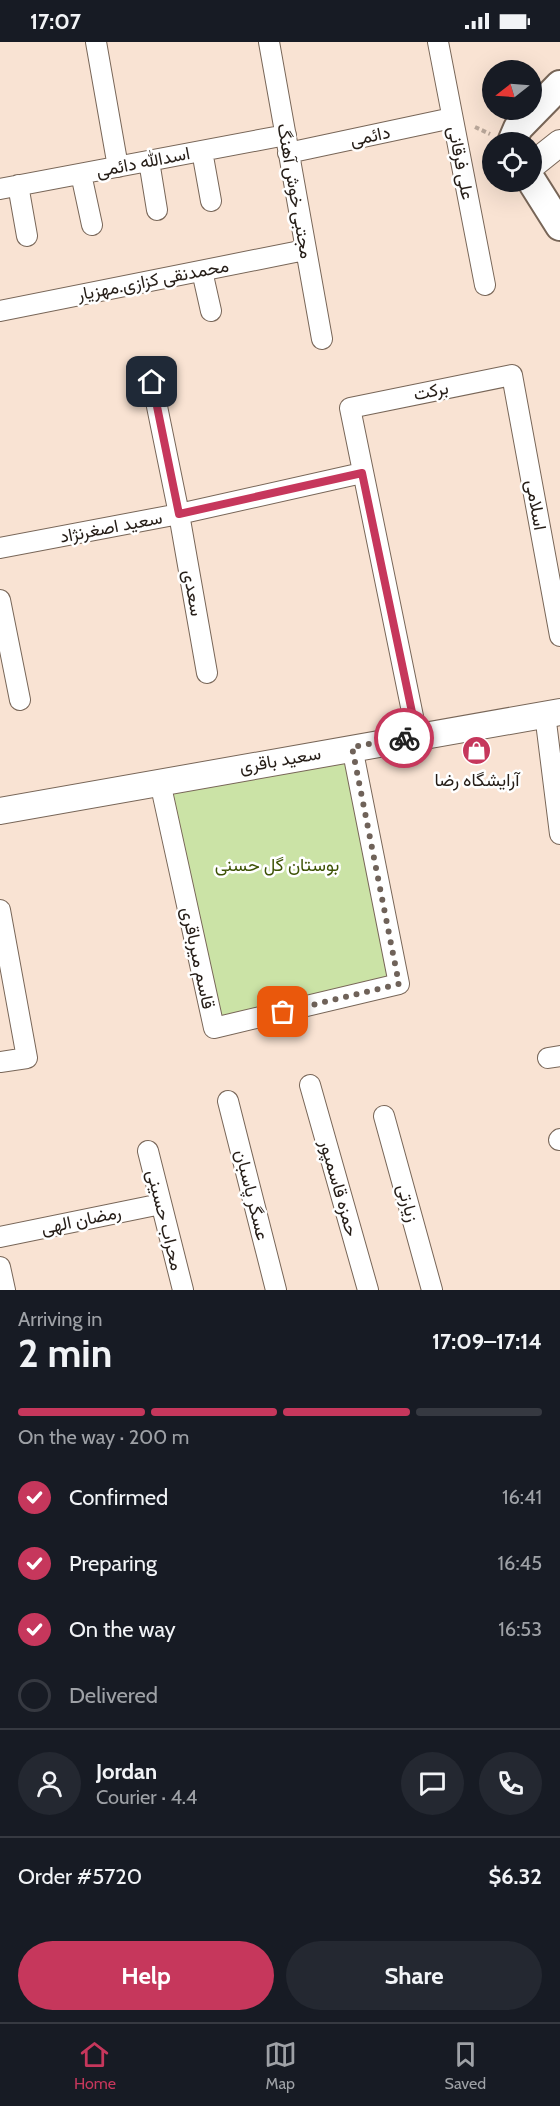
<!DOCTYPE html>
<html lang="en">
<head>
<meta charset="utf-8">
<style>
	:root { --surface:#171b24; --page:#242831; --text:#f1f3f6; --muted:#9ea1a6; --line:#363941; --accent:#c6375c }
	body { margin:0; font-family:Cabin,Vazirmatn,sans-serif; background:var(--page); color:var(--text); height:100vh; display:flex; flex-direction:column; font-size:22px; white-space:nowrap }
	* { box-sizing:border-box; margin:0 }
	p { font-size:20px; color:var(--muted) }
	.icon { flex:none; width:33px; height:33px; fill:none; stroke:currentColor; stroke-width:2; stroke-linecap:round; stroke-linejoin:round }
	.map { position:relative; height:1248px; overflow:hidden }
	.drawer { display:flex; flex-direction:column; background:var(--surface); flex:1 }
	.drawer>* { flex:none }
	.needle { width:39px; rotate:253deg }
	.fabs { position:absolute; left:482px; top:18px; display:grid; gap:12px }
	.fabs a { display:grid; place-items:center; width:60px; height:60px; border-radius:50%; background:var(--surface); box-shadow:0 6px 24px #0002; font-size:30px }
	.pin { position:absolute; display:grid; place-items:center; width:51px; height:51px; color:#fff; margin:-26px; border-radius:12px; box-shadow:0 3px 9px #0006 }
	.courier { position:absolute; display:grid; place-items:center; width:60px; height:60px; margin:-30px; border:4px solid #c6375c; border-radius:50%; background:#fff; color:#222; box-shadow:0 2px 8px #0007 }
	.overview em { font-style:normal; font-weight:800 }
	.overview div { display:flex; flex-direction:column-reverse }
	.overview { display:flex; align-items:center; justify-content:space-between; height:102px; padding:0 18px }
	h1 { font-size:39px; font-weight:800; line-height:45px }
	.bar { display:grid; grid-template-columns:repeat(4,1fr); gap:9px 6px; align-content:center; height:72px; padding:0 18px }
	.bar i { height:8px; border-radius:4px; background:var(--line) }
	.bar .on { background:var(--accent) }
	.bar p { grid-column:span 4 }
	.line { display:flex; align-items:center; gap:15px; padding:0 18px; border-top:2px solid var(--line) }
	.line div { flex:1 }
	.round { display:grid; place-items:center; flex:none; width:63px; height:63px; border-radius:32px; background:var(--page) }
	ol { padding:0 18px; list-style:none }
	li { display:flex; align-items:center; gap:18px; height:66px }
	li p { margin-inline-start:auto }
	li .icon { padding:6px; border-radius:50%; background:var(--accent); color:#fff; stroke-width:4 }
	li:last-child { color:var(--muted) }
	li i { width:33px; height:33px; border:3px solid var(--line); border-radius:50% }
	.primary-button { display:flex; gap:12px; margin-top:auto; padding:12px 18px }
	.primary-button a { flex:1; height:69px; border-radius:36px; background:var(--accent); color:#fff; font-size:24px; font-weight:800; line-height:69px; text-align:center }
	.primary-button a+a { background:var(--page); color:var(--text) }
	.status { display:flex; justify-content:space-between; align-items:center; height:42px; padding:0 30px; background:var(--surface); direction:ltr }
	.status svg { height:16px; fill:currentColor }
	.dock { display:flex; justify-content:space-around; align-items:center; height:84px; border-top:2px solid var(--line); background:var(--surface); font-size:16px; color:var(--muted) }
	.dock a { display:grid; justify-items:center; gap:3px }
	.dock .on { color:var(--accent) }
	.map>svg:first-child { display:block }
</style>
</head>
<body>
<div class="status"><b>17:07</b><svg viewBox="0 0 49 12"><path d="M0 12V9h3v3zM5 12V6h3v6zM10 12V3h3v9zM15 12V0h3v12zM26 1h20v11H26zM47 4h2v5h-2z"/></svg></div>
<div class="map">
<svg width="560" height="1248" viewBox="0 0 560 1248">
	<rect width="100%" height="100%" fill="#f9e3d3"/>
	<path fill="#cbe3a6" d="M347,712L392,938L217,977L167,744Z"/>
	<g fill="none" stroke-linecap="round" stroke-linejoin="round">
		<defs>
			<path id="minor" d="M96,0L118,125
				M269,0L322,297
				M438,0L485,243
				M202,109L211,159
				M288,111L452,76
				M149,119L157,168
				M81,132L92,183
				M18,143L27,194
				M0,147L286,93
				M202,229L211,269
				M0,269L305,208
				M152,340L179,472L207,631
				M0,506L179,472L362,431
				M0,558L20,658
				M545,672L560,792
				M417,694L350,366L512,333L560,594
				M160,740L214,986L399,942L352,705
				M0,868L27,1016L0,1020
				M548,1016L560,1014
				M310,1043L368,1248
				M228,1059L276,1248
				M384,1074L432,1248
				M559,1098L560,1097
				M148,1109L183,1248
				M0,1195L161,1162
				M0,1225L5,1248"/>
			<path id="tertiary" d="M531,124L560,101
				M0,769L560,670"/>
			<path id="secondary" d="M512,100L518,86L560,43
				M531,138L560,184"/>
		</defs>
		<use href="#minor" stroke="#786658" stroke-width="22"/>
		<use href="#tertiary" stroke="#786658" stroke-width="28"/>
		<use href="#secondary" stroke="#786658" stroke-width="32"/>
		<path stroke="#b8a699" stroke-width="4" stroke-dasharray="4.5 3" stroke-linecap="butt" d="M475,85L490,92"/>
		<use href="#minor" stroke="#fff" stroke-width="20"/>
		<use href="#tertiary" stroke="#fff" stroke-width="26"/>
		<use href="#secondary" stroke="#fff" stroke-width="28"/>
	</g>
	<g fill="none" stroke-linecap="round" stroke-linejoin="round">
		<path stroke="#6f6259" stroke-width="6" stroke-dasharray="0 10.8" d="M283,970L399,942L352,705L404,696"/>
		<path stroke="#c6375c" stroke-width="8" d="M152,340L179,472L362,431L417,694L404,696"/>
	</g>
	<defs>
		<symbol id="shop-disc" viewBox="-11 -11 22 22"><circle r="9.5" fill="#c6375c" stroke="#fff"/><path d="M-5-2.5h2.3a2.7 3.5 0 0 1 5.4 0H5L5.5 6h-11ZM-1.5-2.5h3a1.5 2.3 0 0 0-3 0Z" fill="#fff"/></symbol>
	</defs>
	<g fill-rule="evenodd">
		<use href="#shop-disc" x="460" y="692" width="33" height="33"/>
	</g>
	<g text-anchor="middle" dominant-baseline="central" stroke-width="5" stroke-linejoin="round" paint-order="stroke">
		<g font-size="18" fill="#251d17" stroke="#fff">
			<text transform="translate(370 94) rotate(-12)">دائمی</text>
			<text transform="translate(143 120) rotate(-11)">اسدالله دائمی</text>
			<text transform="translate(461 121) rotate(79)">علی فرقانی</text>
			<text transform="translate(295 149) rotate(80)">مجتبی خوش آهنگ</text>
			<text transform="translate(153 238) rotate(-11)">محمدنقی کزازی.مهزیار</text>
			<text transform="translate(431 349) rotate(-12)">برکت</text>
			<text transform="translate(536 463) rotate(80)">اسلامی</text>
			<text transform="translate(111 485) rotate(-11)">سعید اصغرنژاد</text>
			<text transform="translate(193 551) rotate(80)">سعدی</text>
			<text transform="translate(280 718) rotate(-10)">سعید باقری</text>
			<text transform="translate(198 916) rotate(78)">قاسم میرباقری</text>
			<text transform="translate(339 1146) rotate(74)">حمزه قاسمپور</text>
			<text transform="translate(252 1153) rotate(76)">عسگر پاسبان</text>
			<text transform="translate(408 1161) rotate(75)">زیارتی</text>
			<text transform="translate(81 1178) rotate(-12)">رمضان الهی</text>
			<text transform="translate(165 1178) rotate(76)">محراب حسینی</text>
		</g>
		<g font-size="18" fill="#251d17" stroke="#fff">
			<text x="477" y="738">آرایشگاه رضا</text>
		</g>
		<g font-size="18" fill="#3e5306" stroke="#fff">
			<text x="277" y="823">بوستان گل حسنی</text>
		</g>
	</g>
</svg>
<div class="fabs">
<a><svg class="needle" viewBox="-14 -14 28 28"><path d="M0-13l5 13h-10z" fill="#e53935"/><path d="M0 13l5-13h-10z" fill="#9ea1a6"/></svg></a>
<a><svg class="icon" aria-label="locate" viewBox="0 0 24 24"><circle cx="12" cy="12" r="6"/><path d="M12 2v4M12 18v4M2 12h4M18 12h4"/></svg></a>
</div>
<div class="pin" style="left:283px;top:970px;background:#ea580c"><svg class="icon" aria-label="bag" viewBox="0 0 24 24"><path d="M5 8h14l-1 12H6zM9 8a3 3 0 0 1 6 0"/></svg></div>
<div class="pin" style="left:152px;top:340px;background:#1f2937"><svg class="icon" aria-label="home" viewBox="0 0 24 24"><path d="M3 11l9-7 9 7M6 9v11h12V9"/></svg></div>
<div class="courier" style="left:404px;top:696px"><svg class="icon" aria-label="bike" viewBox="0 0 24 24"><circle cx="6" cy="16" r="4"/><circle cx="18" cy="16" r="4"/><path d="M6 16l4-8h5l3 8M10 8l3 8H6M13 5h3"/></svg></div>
</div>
<section class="drawer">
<div class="overview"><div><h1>2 min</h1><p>Arriving in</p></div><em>17:09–17:14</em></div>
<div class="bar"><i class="on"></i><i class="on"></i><i class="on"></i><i></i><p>On the way · 200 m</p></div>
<ol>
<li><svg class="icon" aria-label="check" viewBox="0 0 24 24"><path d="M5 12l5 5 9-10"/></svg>Confirmed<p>16:41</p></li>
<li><svg class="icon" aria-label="check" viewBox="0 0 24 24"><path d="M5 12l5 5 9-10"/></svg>Preparing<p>16:45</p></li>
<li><svg class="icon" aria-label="check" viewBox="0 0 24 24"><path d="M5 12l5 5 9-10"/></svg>On the way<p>16:53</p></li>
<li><i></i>Delivered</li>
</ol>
<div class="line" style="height:108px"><a class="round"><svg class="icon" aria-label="person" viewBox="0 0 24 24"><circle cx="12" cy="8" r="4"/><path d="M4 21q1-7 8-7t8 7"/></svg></a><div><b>Jordan</b><p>Courier · 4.4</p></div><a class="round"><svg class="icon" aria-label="chat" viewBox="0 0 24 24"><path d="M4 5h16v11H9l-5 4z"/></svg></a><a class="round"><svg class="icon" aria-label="phone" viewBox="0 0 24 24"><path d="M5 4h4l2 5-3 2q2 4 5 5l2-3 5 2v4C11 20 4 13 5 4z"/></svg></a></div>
<div class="line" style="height:78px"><div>Order #5720</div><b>$6.32</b></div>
<div class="primary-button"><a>Help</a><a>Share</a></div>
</section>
<nav class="dock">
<a class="on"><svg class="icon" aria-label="home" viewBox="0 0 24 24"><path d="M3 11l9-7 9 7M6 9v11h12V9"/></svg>Home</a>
<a><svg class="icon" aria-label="map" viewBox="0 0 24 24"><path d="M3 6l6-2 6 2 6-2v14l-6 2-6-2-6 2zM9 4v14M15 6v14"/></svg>Map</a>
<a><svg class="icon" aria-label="saved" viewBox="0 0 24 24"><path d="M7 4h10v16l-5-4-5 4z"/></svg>Saved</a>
</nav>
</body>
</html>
